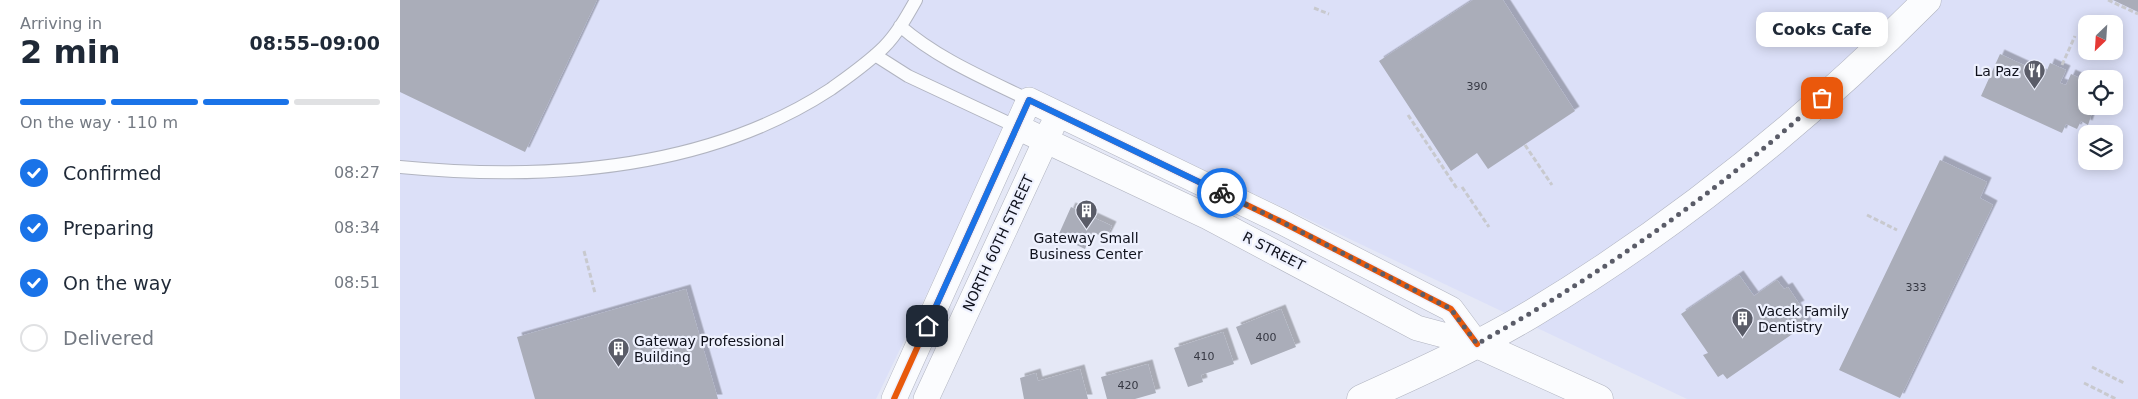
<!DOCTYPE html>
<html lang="en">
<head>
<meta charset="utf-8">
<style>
	:root { --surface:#fff; --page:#f2f2f3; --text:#1f2937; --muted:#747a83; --line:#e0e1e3; --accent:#1a73e8 }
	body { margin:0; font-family:"DejaVu Sans",sans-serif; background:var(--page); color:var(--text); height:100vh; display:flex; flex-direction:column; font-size:19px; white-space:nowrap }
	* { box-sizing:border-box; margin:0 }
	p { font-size:16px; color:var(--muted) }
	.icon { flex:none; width:28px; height:28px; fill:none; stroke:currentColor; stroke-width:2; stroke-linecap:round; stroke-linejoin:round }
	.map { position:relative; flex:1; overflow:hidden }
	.drawer { display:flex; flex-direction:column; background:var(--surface); width:400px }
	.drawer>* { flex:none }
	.needle { width:32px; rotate:205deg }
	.buttons { position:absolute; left:1678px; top:15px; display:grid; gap:10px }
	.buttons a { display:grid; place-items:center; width:45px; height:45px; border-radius:10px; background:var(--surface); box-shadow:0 2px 12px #0003; font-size:25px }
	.pin { position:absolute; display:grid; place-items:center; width:42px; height:42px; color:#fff; margin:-21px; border-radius:10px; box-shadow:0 2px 8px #0006 }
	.courier { position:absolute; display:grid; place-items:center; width:50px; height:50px; margin:-25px; border:4px solid #1a73e8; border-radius:50%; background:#fff; color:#222; box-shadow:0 1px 6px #0007 }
	.bubble { position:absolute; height:35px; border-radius:10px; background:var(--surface); box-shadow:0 2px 12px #0003; font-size:16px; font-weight:600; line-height:35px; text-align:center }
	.overview em { font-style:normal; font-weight:600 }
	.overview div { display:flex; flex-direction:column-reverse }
	.overview { display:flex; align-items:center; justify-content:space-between; height:85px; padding:0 20px }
	h1 { font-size:32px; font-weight:600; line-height:38px }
	.bar { display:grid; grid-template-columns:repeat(4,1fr); gap:8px 5px; align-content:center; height:60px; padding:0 20px }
	.bar i { height:6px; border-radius:4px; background:var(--line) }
	.bar .selected { background:var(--accent) }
	.bar p { grid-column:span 4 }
	ol { padding:0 20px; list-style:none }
	li { display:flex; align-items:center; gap:15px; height:55px }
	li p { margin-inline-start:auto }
	li .icon { padding:5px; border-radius:50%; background:var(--accent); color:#fff; stroke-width:4 }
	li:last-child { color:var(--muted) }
	li i { width:28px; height:28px; border:2px solid var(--line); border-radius:50% }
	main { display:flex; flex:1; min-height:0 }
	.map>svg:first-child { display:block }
</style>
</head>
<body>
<main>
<section class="drawer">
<div class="overview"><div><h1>2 min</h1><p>Arriving in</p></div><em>08:55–09:00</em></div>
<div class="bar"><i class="selected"></i><i class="selected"></i><i class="selected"></i><i></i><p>On the way · 110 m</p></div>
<ol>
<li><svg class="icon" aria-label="check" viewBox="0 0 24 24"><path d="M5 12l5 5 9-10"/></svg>Confirmed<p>08:27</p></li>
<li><svg class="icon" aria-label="check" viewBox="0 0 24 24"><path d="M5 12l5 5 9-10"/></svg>Preparing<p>08:34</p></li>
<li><svg class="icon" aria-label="check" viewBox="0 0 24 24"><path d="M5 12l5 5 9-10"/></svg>On the way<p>08:51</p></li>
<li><i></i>Delivered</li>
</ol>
</section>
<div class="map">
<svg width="1738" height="399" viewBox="0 0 1738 399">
	<defs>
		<filter id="shadow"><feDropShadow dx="4.5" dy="-4.5" stdDeviation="0" flood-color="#0004"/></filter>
	</defs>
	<rect width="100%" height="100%" fill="#e5e8f6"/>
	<path fill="#dce0f8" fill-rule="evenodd" d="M0,0H1738V399H1287L627,86L476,399H0ZM1686,24H1714V51H1686ZM1686,79H1714V106H1686ZM1686,134H1714V161H1686Z"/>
	<path fill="#aaadb9" filter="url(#shadow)" d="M0,0H197L125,152L0,92Z
		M1073,0H1103L1175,111L1088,169L1077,153L1051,171L979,61Z
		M1713,0H1738V12Z
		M1600,54L1645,75L1650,63L1666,70L1660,83L1666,85L1671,74L1686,81V106H1691L1688,112L1692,113L1688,125L1681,121L1677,129L1666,124L1662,133L1581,96Z
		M1540,160L1587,182L1580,198L1593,205L1500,398L1439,370Z
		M671,207L712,226L706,238L692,232L685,249L658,236Z
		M1339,275L1354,296L1377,280L1384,289L1388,287L1400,305L1396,307L1407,324L1327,379L1323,374L1318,377L1303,355L1308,353L1281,314Z
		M286,289L318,399H135L117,337Z
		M881,309L896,347L851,365L836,327Z
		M823,332L834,364L801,375L803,382L788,387L774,348Z
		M748,364L756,393L735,399H707L701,377Z
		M680,369L688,399H624L620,378L636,373L638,381Z"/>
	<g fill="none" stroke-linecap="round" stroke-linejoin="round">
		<defs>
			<path id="service" d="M500,26C538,59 584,78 629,100
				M475,55L508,76L617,127
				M0,167C145,181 306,171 431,89C449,76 468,63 484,47C497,34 507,16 516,0"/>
			<path id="minor" d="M617,127L808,217L1017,328L1077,344
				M494,399L629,100L882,222L1051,309L1077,344
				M526,399L652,127"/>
			<path id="secondary" d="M1077,344L1199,399
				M961,399C1019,373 1078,346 1133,313C1277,226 1409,119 1527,0"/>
		</defs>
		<use href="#service" stroke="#b1b4c0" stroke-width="14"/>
		<use href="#minor" stroke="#b1b4c0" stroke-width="26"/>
		<use href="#secondary" stroke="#b1b4c0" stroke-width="29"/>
		<path stroke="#c8c9ce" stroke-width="3" stroke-dasharray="5 2.5" stroke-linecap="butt" d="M1708,0L1738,14
			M914,8L929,14
			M1662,65L1675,36
			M1008,115L1058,190
			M1125,145L1152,185
			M1062,187L1089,227
			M1467,215L1497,230
			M184,251L195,293
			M316,347L359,335
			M1692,367L1724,383
			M1684,383L1716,399"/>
		<use href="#service" stroke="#fbfcfe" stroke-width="12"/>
		<use href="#minor" stroke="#fbfcfe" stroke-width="25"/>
		<use href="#secondary" stroke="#fbfcfe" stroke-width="28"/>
		<defs>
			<path id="cycleway" d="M494,399L629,100L882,222L1051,309L1077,344"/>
		</defs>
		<use href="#cycleway" stroke="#eef1fe" stroke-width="9"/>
		<use href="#cycleway" stroke="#e8590c" stroke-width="6"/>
	</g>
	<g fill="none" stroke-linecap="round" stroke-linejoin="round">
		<path stroke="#5a5c68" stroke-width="5" stroke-dasharray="0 9" d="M822,193L882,222L1051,309L1077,344C1201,275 1316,193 1422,98"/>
		<path stroke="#1a73e8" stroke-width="6" d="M527,326L629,100L822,193"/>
	</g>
	<defs>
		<symbol id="restaurant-pin" viewBox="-11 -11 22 30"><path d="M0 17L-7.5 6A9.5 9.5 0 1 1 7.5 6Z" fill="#5a5c68" stroke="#eef1fe"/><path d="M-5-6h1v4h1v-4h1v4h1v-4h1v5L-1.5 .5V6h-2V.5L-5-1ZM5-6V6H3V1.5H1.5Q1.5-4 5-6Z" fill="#fff"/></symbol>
		<symbol id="building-pin" viewBox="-11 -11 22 30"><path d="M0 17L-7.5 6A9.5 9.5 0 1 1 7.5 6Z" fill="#5a5c68" stroke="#eef1fe"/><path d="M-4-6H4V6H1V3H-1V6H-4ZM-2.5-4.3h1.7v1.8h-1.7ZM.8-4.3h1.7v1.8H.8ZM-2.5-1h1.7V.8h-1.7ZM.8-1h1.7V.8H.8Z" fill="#fff"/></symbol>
	</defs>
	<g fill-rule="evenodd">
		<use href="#restaurant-pin" x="1622" y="58" width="25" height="34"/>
		<use href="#building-pin" x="674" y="198" width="25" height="34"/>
		<use href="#building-pin" x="1330" y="306" width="25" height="34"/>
		<use href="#building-pin" x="206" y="336" width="25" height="34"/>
	</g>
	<g text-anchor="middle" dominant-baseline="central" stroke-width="4.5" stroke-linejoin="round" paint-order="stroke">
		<g font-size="11" fill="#363843">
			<text x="1077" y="86">390</text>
			<text x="1516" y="287">333</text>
			<text x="866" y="337">400</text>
			<text x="804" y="356">410</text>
			<text x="728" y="385">420</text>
		</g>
		<g font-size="14" fill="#0f111c" stroke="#eef1fe" text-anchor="start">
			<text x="1619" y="71" text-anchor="end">La Paz</text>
			<text x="686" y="238" text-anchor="middle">Gateway Small<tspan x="686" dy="16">Business Center</tspan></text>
			<text x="1358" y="311">Vacek Family<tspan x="1358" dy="16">Dentistry</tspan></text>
			<text x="234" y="341">Gateway Professional<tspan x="234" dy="16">Building</tspan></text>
		</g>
		<g font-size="14" fill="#0f111c" stroke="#eef1fe">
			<text transform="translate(598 243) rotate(-65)">NORTH 60TH STREET</text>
			<text transform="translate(874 251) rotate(27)">R STREET</text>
		</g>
	</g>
</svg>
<div class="buttons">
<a><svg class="needle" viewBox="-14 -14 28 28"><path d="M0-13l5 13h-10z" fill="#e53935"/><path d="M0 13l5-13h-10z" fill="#747a83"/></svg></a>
<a><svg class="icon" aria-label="locate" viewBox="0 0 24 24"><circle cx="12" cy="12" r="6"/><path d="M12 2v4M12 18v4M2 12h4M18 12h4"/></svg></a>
<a><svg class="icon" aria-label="layers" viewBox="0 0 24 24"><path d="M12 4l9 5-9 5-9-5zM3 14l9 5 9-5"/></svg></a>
</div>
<div class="pin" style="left:1422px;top:98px;background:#ea580c"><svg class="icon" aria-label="bag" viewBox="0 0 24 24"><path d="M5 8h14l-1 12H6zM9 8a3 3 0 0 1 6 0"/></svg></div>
<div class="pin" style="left:527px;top:326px;background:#1f2937"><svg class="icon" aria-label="home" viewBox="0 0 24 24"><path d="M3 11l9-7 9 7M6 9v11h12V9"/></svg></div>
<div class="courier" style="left:822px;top:193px"><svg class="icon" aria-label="bike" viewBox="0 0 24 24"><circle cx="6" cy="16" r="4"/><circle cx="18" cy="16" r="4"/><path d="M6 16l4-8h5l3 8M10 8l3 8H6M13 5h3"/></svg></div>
<div class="bubble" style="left:1356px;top:12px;width:132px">Cooks Cafe</div>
</div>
</main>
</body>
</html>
